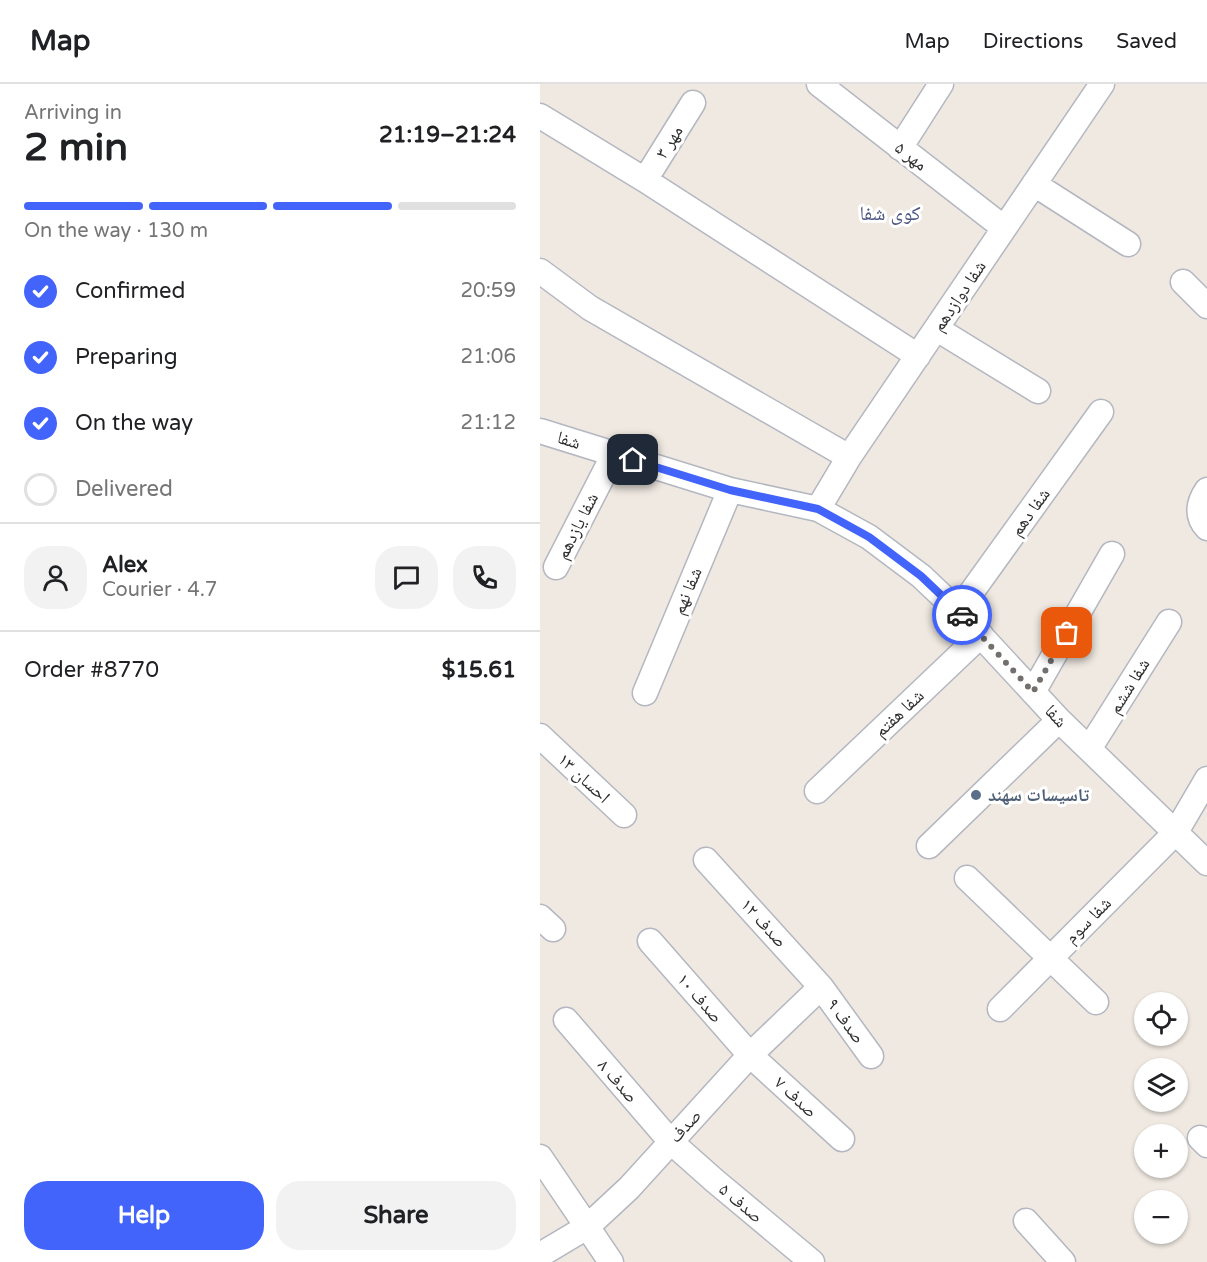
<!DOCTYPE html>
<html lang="en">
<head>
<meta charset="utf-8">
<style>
	:root { --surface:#fff; --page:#f2f2f2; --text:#202124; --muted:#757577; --line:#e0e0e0; --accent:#4264fb }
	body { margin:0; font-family:"Varela Round","Noto Naskh Arabic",sans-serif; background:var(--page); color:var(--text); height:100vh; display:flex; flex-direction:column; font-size:22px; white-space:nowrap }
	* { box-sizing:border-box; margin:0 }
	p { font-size:20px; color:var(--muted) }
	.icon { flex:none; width:33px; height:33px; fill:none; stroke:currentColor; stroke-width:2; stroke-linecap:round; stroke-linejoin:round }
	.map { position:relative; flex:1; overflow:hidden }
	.panel { display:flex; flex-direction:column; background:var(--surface); width:540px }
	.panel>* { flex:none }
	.tools { position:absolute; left:594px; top:908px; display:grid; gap:12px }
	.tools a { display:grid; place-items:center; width:54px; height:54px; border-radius:50%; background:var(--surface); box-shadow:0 2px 4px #0004; font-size:30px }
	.pin { position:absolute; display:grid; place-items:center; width:51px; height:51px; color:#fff; margin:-26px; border-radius:12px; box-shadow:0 3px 9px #0006 }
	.courier { position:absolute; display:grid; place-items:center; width:60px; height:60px; margin:-30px; border:4px solid #4264fb; border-radius:50%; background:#fff; color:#222; box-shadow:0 2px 8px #0007 }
	.overview em { font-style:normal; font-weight:800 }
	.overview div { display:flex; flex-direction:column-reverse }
	.overview { display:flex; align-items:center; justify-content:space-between; height:102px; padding:0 24px }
	h1 { font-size:39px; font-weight:800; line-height:45px }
	.bar { display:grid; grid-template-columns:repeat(4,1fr); gap:9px 6px; align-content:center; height:72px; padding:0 24px }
	.bar i { height:8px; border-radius:4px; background:var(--line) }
	.bar .on { background:var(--accent) }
	.bar p { grid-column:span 4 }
	.line { display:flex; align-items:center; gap:15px; padding:0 24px; border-top:2px solid var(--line) }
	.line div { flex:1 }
	.round { display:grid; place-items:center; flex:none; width:63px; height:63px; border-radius:24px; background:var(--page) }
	ol { padding:0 24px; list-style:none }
	li { display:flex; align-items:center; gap:18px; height:66px }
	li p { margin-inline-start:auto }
	li .icon { padding:6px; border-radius:50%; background:var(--accent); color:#fff; stroke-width:4 }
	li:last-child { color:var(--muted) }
	li i { width:33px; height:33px; border:3px solid var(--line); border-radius:50% }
	.button { display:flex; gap:12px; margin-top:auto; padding:12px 24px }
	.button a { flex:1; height:69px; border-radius:24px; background:var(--accent); color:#fff; font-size:24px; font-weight:800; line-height:69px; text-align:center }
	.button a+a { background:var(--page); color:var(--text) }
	header { display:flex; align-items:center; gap:36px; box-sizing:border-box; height:84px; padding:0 30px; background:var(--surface); border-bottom:2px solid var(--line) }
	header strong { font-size:28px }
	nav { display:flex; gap:33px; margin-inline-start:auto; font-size:21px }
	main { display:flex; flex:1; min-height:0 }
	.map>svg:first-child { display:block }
</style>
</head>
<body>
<header>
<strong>Map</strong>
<nav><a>Map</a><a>Directions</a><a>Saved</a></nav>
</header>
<main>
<section class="panel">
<div class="overview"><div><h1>2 min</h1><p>Arriving in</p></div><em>21:19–21:24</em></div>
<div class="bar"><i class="on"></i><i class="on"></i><i class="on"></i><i></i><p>On the way · 130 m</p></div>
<ol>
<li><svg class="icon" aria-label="check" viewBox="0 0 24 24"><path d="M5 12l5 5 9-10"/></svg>Confirmed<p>20:59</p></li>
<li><svg class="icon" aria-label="check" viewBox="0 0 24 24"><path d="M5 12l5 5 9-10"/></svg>Preparing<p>21:06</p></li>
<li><svg class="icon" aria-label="check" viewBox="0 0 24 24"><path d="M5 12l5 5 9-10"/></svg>On the way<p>21:12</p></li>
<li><i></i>Delivered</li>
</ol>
<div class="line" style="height:108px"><a class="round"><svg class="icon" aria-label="person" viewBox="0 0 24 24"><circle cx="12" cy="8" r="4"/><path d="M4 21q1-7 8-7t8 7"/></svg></a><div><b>Alex</b><p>Courier · 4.7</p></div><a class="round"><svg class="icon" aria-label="chat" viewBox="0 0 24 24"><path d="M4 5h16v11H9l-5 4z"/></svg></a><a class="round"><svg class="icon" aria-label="phone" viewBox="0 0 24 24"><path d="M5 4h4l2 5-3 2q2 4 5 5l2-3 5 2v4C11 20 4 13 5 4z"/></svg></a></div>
<div class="line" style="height:78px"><div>Order #8770</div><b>$15.61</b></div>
<div class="button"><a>Help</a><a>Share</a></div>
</section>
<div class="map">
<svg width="667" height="1178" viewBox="0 0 667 1178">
	<rect width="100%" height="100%" fill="#efe9e1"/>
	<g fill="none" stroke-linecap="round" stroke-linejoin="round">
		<defs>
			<path id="minor" d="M279,0L464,144
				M0,32L105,96L378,272
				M360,64L401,0
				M105,96L153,19
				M494,100L588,160
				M0,187L50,224L309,373
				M643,198L667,222
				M397,245L498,307
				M0,347L190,406L278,425L329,453L381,492L418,527L519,636L667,779
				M667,406C658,419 656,432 667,444
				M278,425L309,373L562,0
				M16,483L74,370
				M418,527L561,328
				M493,608L572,470
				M105,609L190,406
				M0,652L84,731
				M549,665L629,538
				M277,707L441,551
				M389,762L519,636
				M166,776L281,903L331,972
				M427,794L556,918
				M0,833L13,845
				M110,857L210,971L302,1055
				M460,925L636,748L667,695
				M26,936L131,1058L175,1097L272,1178
				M660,1054L667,1061
				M0,1073L71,1178
				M486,1137L523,1178
				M0,1171L47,1143L89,1104L210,971L281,903"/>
		</defs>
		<use href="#minor" stroke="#b4b7c1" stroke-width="27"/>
		<use href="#minor" stroke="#fff" stroke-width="24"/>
	</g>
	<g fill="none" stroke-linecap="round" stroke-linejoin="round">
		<path stroke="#726f6d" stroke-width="6" stroke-dasharray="0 10.8" d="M422,531L493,608L527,549"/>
		<path stroke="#4264fb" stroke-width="8" d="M93,376L190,406L278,425L329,453L381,492L422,531"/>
	</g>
	<circle fill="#5c6f8a" stroke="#fff" stroke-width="2" cx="436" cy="711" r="6"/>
	<g text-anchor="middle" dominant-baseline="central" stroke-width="6" stroke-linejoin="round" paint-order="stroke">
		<g font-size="18" fill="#2e2e2e" stroke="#fff">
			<text transform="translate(129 58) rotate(-58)">مهر ۳</text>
			<text transform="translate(371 72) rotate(38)">مهر ۵</text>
			<text transform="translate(419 212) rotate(-56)">شفا دوازدهم</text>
			<text transform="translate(29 356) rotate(17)">شفا</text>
			<text transform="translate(490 428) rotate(-54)">شفا دهم</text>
			<text transform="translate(37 442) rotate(-63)">شفا یازدهم</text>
			<text transform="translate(147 507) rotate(-67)">شفا نهم</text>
			<text transform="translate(589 602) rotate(-58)">شفا ششم</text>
			<text transform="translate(359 629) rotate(-43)">شفا هفتم</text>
			<text transform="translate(516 632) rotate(47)">شفا</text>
			<text transform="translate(44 694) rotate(43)">احسان ۱۳</text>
			<text transform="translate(548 836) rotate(-45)">شفا سوم</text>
			<text transform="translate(224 839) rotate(48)">صدف ۱۲</text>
			<text transform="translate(160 914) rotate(49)">صدف ۱۰</text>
			<text transform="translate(306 937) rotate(54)">صدف ۹</text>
			<text transform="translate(78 997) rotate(49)">صدف ۸</text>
			<text transform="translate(256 1013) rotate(43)">صدف ۷</text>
			<text transform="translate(145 1042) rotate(-48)">صدف</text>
			<text transform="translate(201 1119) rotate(40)">صدف ۵</text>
		</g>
		<g font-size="18" font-weight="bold" fill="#4e5e75" stroke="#fff" text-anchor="start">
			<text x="448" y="711">تاسیسات سهند</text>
		</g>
		<g font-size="20" fill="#4d5680" stroke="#fff">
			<text x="350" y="130">کوی شفا</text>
		</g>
	</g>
</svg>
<div class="tools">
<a><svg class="icon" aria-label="locate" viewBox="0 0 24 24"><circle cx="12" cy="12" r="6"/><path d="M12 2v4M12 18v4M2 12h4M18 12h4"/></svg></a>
<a><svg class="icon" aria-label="layers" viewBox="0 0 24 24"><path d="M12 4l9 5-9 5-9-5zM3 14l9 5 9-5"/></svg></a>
<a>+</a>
<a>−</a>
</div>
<div class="pin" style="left:527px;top:549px;background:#ea580c"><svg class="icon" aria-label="bag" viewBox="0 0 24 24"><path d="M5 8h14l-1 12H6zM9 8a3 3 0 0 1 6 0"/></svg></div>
<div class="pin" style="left:93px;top:376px;background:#1f2937"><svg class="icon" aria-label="home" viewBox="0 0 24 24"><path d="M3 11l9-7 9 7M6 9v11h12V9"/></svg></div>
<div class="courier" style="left:422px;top:531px"><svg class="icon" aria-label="car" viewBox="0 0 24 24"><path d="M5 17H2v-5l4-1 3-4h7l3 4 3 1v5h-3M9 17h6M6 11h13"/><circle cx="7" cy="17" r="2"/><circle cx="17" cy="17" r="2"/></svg></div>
</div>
</main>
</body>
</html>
